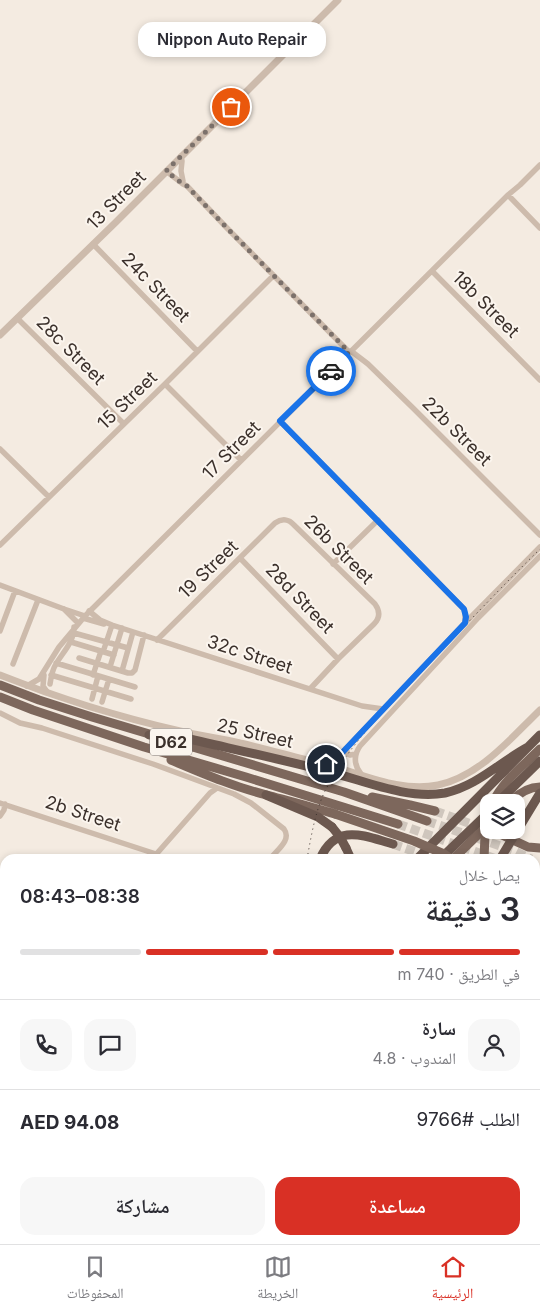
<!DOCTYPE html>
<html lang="ar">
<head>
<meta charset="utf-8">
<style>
	:root { --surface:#fff; --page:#f7f7f7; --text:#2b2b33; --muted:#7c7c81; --line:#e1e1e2; --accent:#d93025 }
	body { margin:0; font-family:Inter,"Noto Naskh Arabic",sans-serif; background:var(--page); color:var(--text); direction:rtl; height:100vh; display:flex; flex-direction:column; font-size:19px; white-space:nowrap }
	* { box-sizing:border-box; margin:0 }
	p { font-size:16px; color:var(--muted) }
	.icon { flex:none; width:28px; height:28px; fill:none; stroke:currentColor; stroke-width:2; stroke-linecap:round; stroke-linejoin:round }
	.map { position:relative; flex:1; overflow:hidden; direction:ltr }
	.side { position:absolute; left:0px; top:854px; width:540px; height:391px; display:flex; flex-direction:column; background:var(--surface); border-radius:15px 15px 0 0; box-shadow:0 2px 8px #0003; direction:rtl }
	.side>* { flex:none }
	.tools { position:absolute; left:480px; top:794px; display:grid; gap:10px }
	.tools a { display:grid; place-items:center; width:45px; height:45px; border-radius:10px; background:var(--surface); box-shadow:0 2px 8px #0003; font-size:25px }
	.pin { position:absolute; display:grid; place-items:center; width:42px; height:42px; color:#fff; margin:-21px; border:2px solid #fff; border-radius:50%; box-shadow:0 1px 5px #0007 }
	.courier { position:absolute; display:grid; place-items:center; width:50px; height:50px; margin:-25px; border:4px solid #1a73e8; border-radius:50%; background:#fff; color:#222; box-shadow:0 1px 6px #0007 }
	.bubble { position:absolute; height:35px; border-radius:15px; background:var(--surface); box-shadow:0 2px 8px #0003; font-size:16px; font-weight:600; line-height:35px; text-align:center; direction:rtl }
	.overview em { font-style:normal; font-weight:600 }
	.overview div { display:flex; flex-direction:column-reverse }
	.overview { display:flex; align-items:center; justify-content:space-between; height:85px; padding:0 20px }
	h1 { font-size:32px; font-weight:600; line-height:38px }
	.bar { display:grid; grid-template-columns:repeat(4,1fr); gap:8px 5px; align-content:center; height:60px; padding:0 20px }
	.bar i { height:6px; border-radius:4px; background:var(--line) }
	.bar .active { background:var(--accent) }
	.bar p { grid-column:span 4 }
	.line { display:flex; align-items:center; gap:12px; padding:0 20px; border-top:1px solid var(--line) }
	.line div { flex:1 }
	.round { display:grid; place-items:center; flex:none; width:52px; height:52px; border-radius:15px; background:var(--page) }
	.action { display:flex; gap:10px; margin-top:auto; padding:10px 20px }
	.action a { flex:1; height:58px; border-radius:15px; background:var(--accent); color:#fff; font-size:20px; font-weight:600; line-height:58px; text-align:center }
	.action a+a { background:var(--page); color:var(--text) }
	.dock { display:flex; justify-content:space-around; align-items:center; height:70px; border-top:1px solid var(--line); background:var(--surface); font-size:14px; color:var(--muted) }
	.dock a { display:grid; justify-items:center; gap:2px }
	.dock .active { color:var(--accent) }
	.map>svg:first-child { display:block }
</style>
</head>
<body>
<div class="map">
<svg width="540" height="1244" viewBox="0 0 540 1244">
	<rect width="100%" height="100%" fill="#f4ebe1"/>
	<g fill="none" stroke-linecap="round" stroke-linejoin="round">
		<path stroke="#988e86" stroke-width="14" d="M535,927L540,933
			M303,1240L306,1244"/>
		<path stroke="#cfc6bd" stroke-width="9" stroke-dasharray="9 4.5" stroke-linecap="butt" d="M435,811L502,835
			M427,821L515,851L531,859
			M398,824L496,859
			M535,877L540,880
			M535,897L540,898"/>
		<path stroke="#cfc6bd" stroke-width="9" stroke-dasharray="9 4.5" stroke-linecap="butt" d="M393,844L436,859
			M535,895L540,897"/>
		<path stroke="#cdbbac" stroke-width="5.5" d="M181,156L182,161L181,171L183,181
			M166,171L183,184L187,186L225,226L349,352
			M508,195L540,228
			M93,244L197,351
			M432,271L540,380
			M17,318L124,424
			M351,351L368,364L414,409L540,535
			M165,384L241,460
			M280,421L464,609L465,614V623
			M0,449L49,497
			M0,545L165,384L273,276
			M240,558L338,659
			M333,564L378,520
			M0,585L64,609L85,616
			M64,609L78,623
			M89,611L100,620L112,625L362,706L383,709
			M83,618L104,624
			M0,631L15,591
			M74,633L128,648
			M157,640L275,523C282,518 289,519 294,525L375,604C380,611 380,618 374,624L338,659L310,689
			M71,642L114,655
			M103,652L112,625
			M79,658L128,673H132L135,670L144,635
			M56,663L135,687
			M13,664L38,600
			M110,667L122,628
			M122,671L133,632
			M44,675L43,686L48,693
			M51,675L131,699
			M93,675L101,651
			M50,684C51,677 52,670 56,664C63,652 74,642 74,627
			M27,686L39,679L59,647L85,616L508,195L520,185L540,165
			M92,699L98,676
			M102,702L109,679
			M0,713L20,723L42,728L153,764L234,794L251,803L284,829C292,840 277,850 270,859
			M346,748L348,754L350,755L356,754
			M325,764L340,755L465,623L540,547
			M361,774C354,765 353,756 360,746L478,618L540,556
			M0,803L156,854
			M0,816L4,810L5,804
			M152,859L210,793L217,788
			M0,1037L5,1031
			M0,1046L5,1050
			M0,1162H5
			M0,1177H5
			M31,1244L33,1240
			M125,1244L133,1240"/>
		<path stroke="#cdbbac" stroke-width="7" d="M0,335L116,222L338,0
			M0,675C58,698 119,717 180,731C200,736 220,738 240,743C268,749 296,758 324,764C361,773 399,793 438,785C480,776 511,738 540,710"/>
		<path stroke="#7d675c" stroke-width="9" d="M0,685L39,700L92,717L344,792L427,821
			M0,697L33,710L144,747L246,777L398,824
			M171,760C202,773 234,787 267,795C289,801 312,807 335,814
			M372,797L410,805L435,811
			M493,802C503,781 523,766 540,749
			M510,802C518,794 528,787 540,787
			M502,835L528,847L540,848
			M453,859L489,824
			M82,1244L86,1240"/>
		<path stroke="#6c584f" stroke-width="9" d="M149,735L165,734L181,737C228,748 275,758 322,770C361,779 405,800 445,793C477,786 500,762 528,747
			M266,795L318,817L332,827
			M498,802L540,761
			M346,848L351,859
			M320,859C336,822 364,836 393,844
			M417,859L540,735
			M440,859L489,812
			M40,1244L44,1240
			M59,1244L64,1240"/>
		<path stroke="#3b302b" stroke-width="1" stroke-dasharray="1 4" stroke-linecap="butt" d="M307,859C311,837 315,813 324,793C346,748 382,713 416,678C457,634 497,591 540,549
			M13,1244L17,1240"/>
		<path stroke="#7d675c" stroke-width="9" d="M335,814L414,841L444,854L451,859
			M484,859L485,835L489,813"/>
		<path stroke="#6c584f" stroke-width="9" d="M332,827L340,837L346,848
			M500,859L540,793"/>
	</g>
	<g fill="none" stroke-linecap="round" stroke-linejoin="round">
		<path stroke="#7c716b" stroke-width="5" stroke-dasharray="0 9" d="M231,107L166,171L183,184L187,186L225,226L349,352L331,371"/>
		<path stroke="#1a73e8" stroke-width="6" d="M326,764L340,755L465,623L466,617L464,609L280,421L331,371"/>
	</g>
	<g text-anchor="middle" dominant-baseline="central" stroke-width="4" stroke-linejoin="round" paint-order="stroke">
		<rect fill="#fbf5ee" stroke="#756b66" stroke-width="1" x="150" y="728.5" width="42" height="27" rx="4"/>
		<g font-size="16" font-weight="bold" fill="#3b302b">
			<text x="171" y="742">D62</text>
		</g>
		<g font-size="18" fill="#3b302b" stroke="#fbf5ee">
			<text transform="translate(116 200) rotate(-45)">13 Street</text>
			<text transform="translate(156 287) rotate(46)">24c Street</text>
			<text transform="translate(486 304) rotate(45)">18b Street</text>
			<text transform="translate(71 350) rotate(45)">28c Street</text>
			<text transform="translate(127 400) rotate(-44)">15 Street</text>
			<text transform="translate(457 431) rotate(45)">22b Street</text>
			<text transform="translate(231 450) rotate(-45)">17 Street</text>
			<text transform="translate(339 549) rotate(45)">26b Street</text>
			<text transform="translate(208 569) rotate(-44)">19 Street</text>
			<text transform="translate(300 598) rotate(46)">28d Street</text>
			<text transform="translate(250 654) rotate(18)">32c Street</text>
			<text transform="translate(255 733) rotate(13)">25 Street</text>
			<text transform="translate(83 813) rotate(18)">2b Street</text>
		</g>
	</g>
</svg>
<div class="tools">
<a><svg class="icon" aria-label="layers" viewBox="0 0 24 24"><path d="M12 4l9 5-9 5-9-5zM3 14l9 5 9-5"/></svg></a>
</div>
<div class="pin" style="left:231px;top:107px;background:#ea580c"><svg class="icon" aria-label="bag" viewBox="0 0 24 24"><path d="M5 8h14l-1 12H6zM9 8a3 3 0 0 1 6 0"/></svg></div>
<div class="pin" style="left:326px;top:764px;background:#1f2937"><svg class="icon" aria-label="home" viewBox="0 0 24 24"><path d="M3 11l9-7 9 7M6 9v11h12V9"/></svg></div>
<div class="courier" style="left:331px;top:371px"><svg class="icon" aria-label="car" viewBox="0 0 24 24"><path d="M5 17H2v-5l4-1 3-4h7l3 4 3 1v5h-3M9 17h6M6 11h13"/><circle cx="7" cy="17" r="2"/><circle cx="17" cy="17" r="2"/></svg></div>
<div class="bubble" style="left:138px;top:22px;width:188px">Nippon Auto Repair</div>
<section class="side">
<div class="overview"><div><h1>3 دقيقة</h1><p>يصل خلال</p></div><em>08:38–08:43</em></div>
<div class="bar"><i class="active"></i><i class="active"></i><i class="active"></i><i></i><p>في الطريق · 740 m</p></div>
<div class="line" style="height:90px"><a class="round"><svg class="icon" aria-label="person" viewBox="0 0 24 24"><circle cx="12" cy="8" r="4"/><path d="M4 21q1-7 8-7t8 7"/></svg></a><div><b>سارة</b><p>المندوب · 4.8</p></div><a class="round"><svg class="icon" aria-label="chat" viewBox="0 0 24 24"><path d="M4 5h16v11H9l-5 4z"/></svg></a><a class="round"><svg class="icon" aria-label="phone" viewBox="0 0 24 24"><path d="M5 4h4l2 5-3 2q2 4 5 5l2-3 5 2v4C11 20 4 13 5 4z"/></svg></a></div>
<div class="line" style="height:65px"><div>الطلب #9766</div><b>AED 94.08</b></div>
<div class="action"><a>مساعدة</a><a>مشاركة</a></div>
</section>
</div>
<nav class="dock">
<a class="active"><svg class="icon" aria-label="home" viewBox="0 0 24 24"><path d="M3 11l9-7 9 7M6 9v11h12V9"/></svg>الرئيسية</a>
<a><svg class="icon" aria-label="map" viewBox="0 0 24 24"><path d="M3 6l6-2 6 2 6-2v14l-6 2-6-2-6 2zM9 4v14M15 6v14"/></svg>الخريطة</a>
<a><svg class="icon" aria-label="saved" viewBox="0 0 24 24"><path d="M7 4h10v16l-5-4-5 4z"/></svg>المحفوظات</a>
</nav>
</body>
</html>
